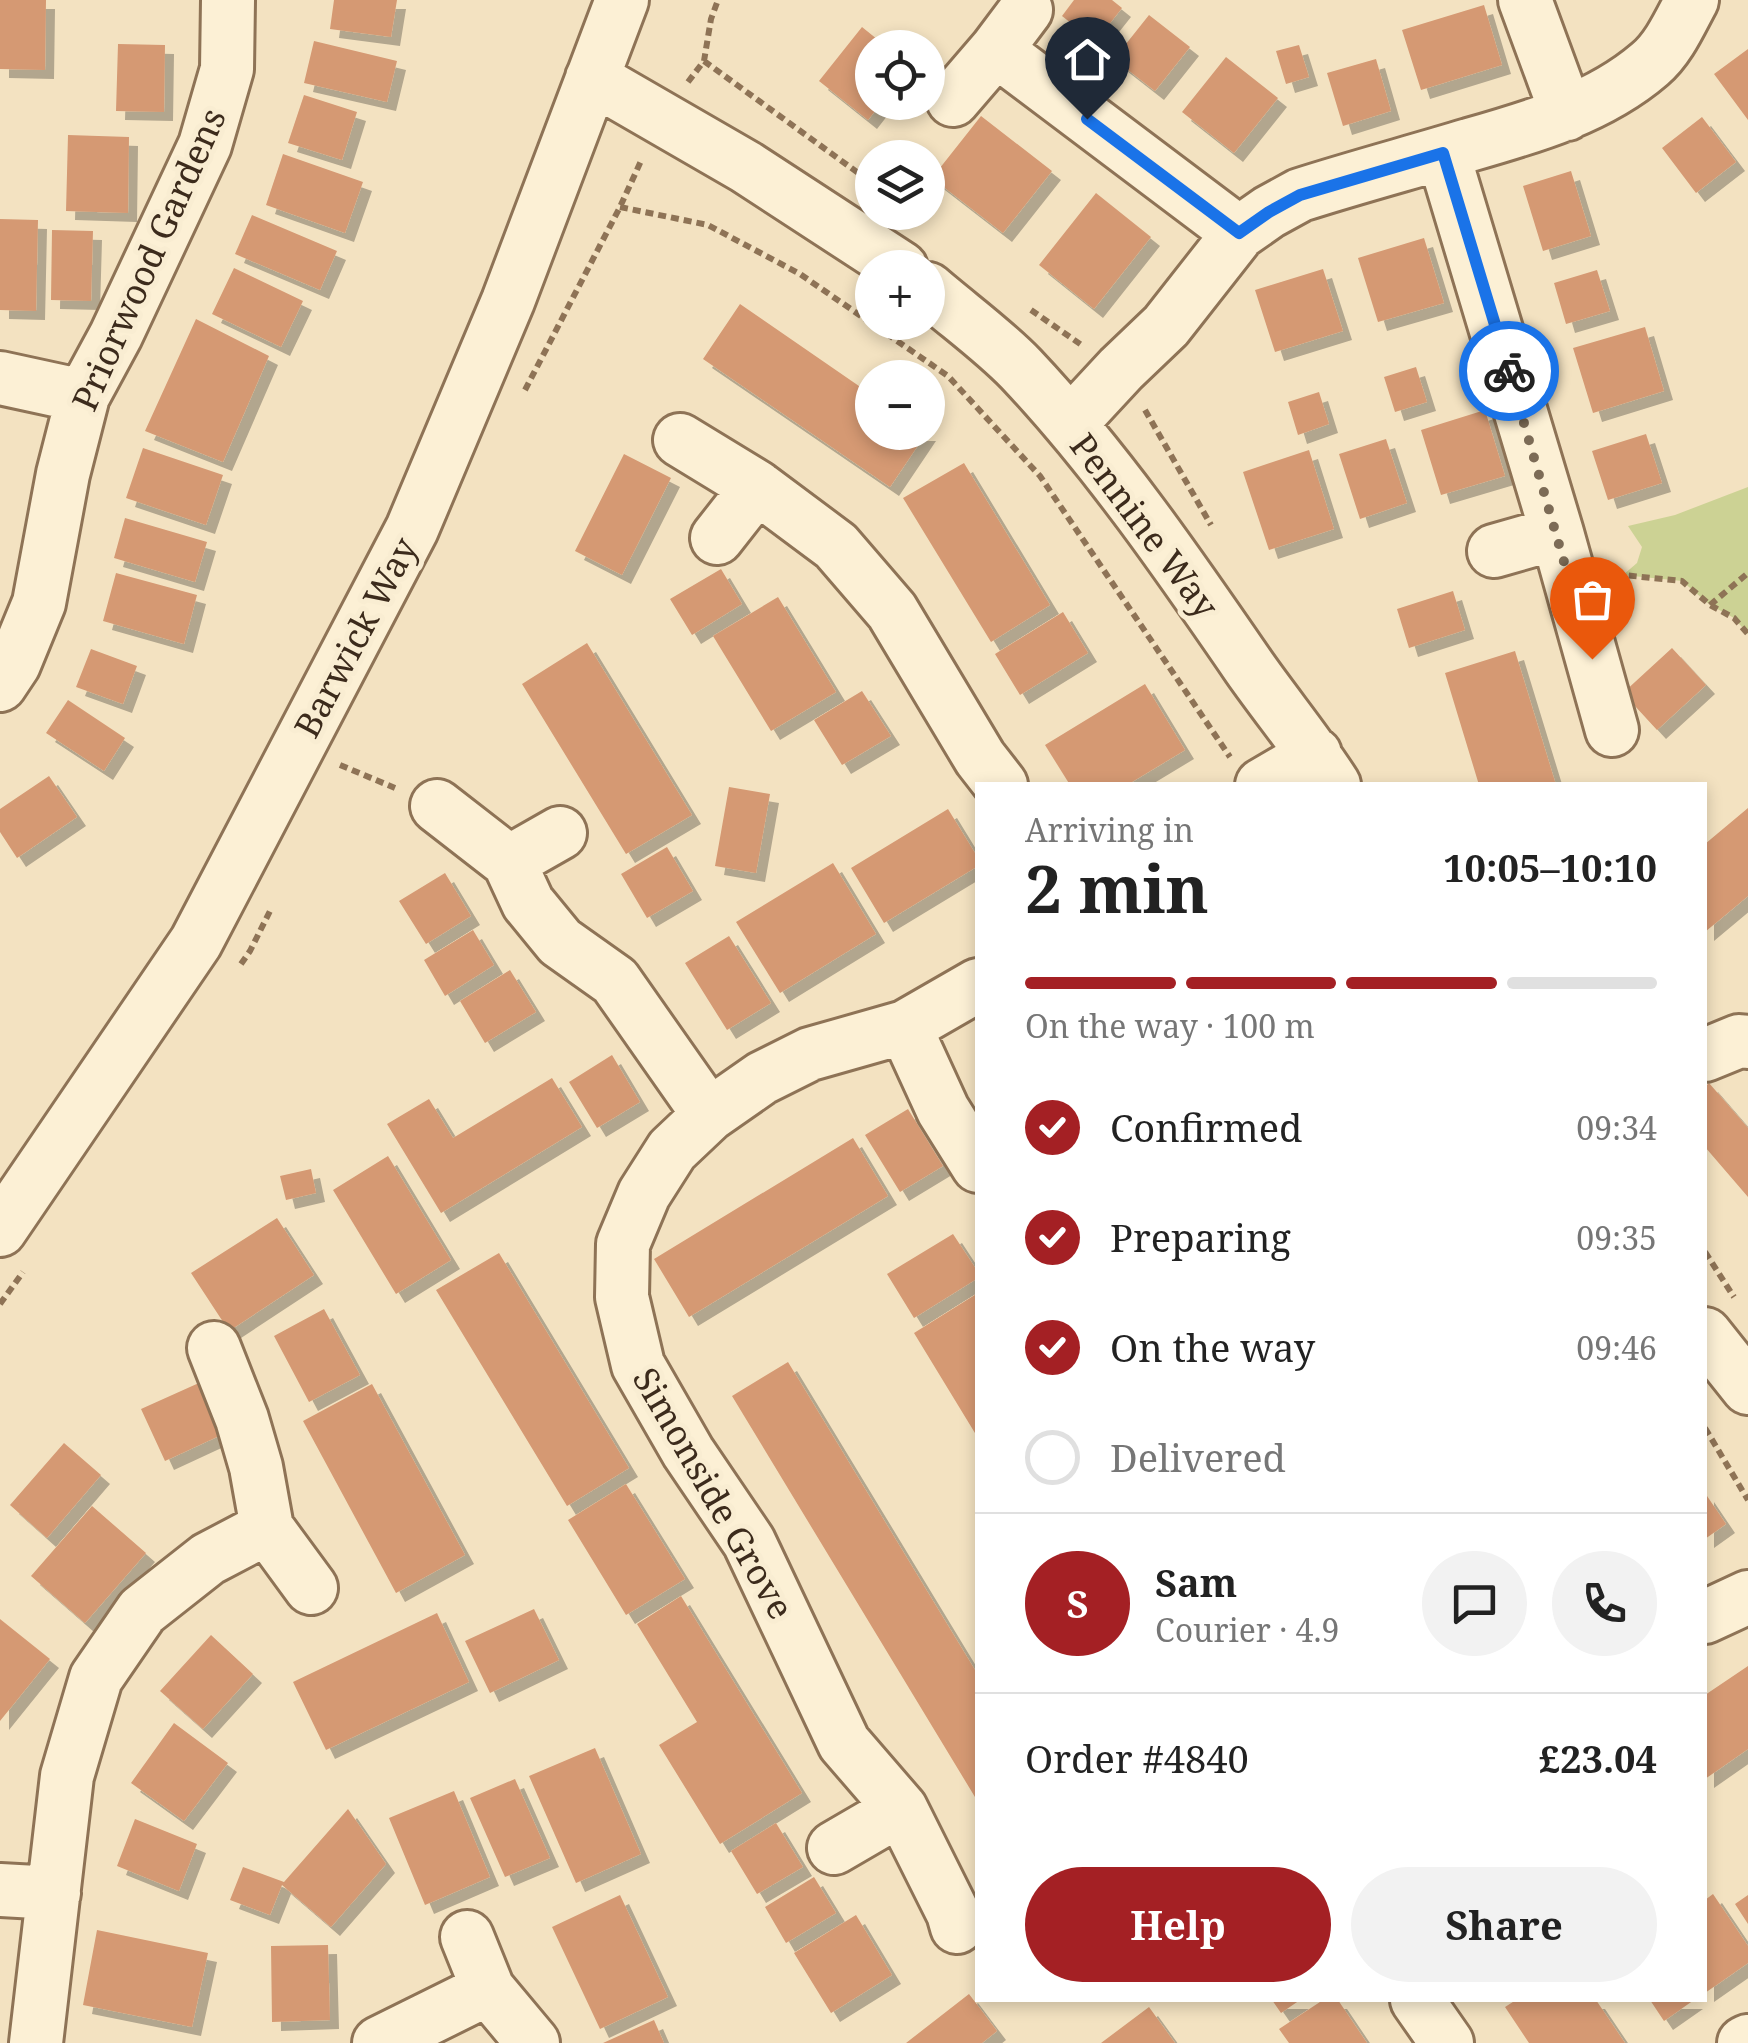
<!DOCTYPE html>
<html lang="en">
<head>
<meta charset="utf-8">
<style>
	:root { --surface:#fff; --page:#f2f2f2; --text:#222; --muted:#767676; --line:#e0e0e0; --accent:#a42024 }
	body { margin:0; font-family:"Noto Serif",serif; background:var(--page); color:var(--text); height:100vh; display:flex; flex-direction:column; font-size:38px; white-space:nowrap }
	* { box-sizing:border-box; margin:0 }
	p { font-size:32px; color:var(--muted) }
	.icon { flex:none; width:55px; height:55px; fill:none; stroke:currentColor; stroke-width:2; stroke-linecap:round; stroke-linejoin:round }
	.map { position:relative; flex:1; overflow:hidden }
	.sheet { position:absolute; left:975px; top:782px; width:732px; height:1220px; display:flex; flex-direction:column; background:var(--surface); border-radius:0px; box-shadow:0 5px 15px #0003 }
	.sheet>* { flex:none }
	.fabs { position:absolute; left:855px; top:30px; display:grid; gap:20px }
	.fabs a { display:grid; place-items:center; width:90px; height:90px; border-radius:50%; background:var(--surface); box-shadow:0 5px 15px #0003; font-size:50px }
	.pin { position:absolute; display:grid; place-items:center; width:85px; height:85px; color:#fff; margin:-102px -42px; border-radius:50% 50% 50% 0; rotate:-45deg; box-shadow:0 0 10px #0007 }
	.pin .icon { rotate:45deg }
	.courier { position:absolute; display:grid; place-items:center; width:100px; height:100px; margin:-50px; border:8px solid #1a73e8; border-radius:50%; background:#fff; color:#222; box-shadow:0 2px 12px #0007 }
	.headline em { font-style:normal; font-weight:700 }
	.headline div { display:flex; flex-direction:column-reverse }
	.headline { display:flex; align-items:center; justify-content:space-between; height:170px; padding:0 50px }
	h1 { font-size:65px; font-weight:700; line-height:75px }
	.bar { display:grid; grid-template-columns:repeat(4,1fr); gap:15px 10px; align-content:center; height:120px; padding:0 50px }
	.bar i { height:12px; border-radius:8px; background:var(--line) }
	.bar .active { background:var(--accent) }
	.bar p { grid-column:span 4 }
	.line { display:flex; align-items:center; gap:25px; padding:0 50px; border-top:2px solid var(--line) }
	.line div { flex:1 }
	.round { display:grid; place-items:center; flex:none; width:105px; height:105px; border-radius:52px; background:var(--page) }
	ol { padding:0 50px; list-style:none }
	li { display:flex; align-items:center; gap:30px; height:110px }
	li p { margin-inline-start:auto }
	li .icon { padding:10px; border-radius:50%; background:var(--accent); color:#fff; stroke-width:4 }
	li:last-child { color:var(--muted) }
	li i { width:55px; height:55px; border:5px solid var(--line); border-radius:50% }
	.button { display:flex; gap:20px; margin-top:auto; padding:20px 50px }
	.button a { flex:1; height:115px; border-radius:60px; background:var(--accent); color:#fff; font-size:40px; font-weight:700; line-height:115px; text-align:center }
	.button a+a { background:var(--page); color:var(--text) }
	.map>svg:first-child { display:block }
</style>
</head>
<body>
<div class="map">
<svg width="1748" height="2043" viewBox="0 0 1748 2043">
	<defs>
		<filter id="shadow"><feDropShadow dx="9" dy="9" stdDeviation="0" flood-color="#0004"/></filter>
	</defs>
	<rect width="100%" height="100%" fill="#f3e2c1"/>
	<path fill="#ccd294" d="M1748,487V634L1734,618L1710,605L1682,581L1623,575L1637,563L1642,547L1628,526L1675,515Z"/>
	<path fill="#d59973" filter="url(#shadow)" d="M0,0H46L45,70L0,69Z
		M334,0H397L391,37L330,29Z
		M1074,0H1112L1122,8L1095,42L1062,16Z
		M1484,5L1502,65L1421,90L1402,30Z
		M1149,15L1190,47L1155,91L1114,59Z
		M862,27L888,48H872V102H882L868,120L819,81Z
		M314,41L397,61L387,102L304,83Z
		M118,44L165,45L164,112L116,111Z
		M1299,45L1309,77L1286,84L1276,51Z
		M1748,49V120L1714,74Z
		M1226,57L1278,98L1234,153L1182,112Z
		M1376,59L1391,111L1343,126L1327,73Z
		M304,95L357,112L342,160L288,143Z
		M981,116L1052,171L1003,233L932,178Z
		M1702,117L1736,162L1696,193L1662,148Z
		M68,135L129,137L128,213L66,211Z
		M283,154L363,182L345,233L266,205Z
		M1571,171L1591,236L1543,251L1523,186Z
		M1096,193L1151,237L1094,309L1039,265Z
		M252,215L337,251L320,290L235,254Z
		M0,219L38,220L36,311L0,310Z
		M52,230L93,231L91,301L51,300Z
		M1424,238L1444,303L1378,322L1358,258Z
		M234,268L303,301L281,347L212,314Z
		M1323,269L1343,331L1275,352L1255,290Z
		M1597,270L1610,311L1566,324L1554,283Z
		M740,304L872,395V432H927L890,487L703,359Z
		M196,319L269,356L223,462L145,431Z
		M1645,327L1664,391L1593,413L1573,348Z
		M1416,367L1427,402L1395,412L1384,377Z
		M1319,392L1329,424L1298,435L1288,402Z
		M1485,410L1505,476L1441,495L1421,430Z
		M1646,434L1662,483L1608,500L1592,451Z
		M1386,439L1407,503L1360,519L1339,454Z
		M143,448L223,475L206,525L126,498Z
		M1309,450L1334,529L1269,550L1243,472Z
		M624,454L671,478L622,575L575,551Z
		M964,463L1050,605L991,642L903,498Z
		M125,518L207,542L195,582L114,558Z
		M721,569L742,604L692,635L670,599Z
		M116,573L197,595L184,644L103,621Z
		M1453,591L1465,630L1409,648L1397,609Z
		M778,597L836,692L771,731L713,636Z
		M1063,612L1088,653L1020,695L995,654Z
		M587,643L692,815L626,854L522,684Z
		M1672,648L1706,685L1657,730L1623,693Z
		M91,649L137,666L123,704L76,687Z
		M1515,651L1556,785H1479L1445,673Z
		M1145,684L1185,750L1127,785H1070L1045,745Z
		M862,691L891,736L842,765L814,720Z
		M68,700L125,738L104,771L46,733Z
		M49,776L77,817L17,858L0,832V809Z
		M729,787L770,794L756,873L715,866Z
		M1748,808V896L1705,932V844Z
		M948,809L978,858V866L884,923L851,868Z
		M667,847L693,891L647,918L621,874Z
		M833,863L876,934L780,993L736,922Z
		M445,873L471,916L426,944L399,901Z
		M473,930L494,965L445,996L424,960Z
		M729,936L771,1003L727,1030L685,963Z
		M510,970L536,1012L485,1043L460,1001Z
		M612,1055L640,1102L597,1128L569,1082Z
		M552,1078L582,1127L441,1213L387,1124L429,1099L453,1138Z
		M1709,1083L1748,1128V1197L1705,1147V1087Z
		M908,1109L943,1166L900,1192L865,1135Z
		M853,1138L888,1196L689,1317L654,1259Z
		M388,1156L451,1260L396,1294L333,1190Z
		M311,1169L316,1193L286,1200L280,1176Z
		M277,1218L314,1275L229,1331L191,1273Z
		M953,1234L978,1272V1278L914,1318L887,1274Z
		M499,1253L629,1468L567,1506L436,1290Z
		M978,1293V1438L914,1333Z
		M324,1309L360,1375L309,1402L274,1336Z
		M788,1362L978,1675V1802L732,1396Z
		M210,1378L234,1429L165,1461L141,1409Z
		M372,1384L465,1555L396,1593L303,1421Z
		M64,1443L101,1475L47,1538L10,1505Z
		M626,1484L685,1579L626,1615L568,1520Z
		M1705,1493L1726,1524L1705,1539Z
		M92,1506L146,1553L85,1623L31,1576Z
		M681,1596L802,1793L720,1844L659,1745L697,1722L637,1624Z
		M534,1609L559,1660L490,1693L465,1641Z
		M437,1613L469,1682L326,1750L293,1682Z
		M0,1619L50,1659L0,1721Z
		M211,1635L253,1674L203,1729L160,1691Z
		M1748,1666V1749L1705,1779V1695Z
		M174,1723L228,1763L184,1821L131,1783Z
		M595,1748L641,1854L576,1883L529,1776Z
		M515,1779L550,1858L505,1877L470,1798Z
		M454,1791L490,1877L425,1905L389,1818Z
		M348,1809L386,1864L331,1927L282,1885L270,1915L230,1900L243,1867L284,1882Z
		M135,1819L197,1844L179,1891L117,1866Z
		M776,1823L803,1867L757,1894L731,1851Z
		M814,1877L836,1913L786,1943L765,1907Z
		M1713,1894L1748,1946V1963L1705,1993V1900Z
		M620,1895L668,1997L600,2029L552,1927Z
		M1748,1895V1924L1735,1904Z
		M856,1915L892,1975L831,2013L794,1953Z
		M97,1930L208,1953L192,2027L83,2005Z
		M328,1945L330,2020L272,2022L271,1946Z
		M969,1994L997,2031L982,2043H906Z
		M1272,2000H1300L1281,2013Z
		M1323,2000H1338L1367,2043H1289L1279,2029Z
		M1516,2000H1596L1625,2043H1529L1505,2007Z
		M1650,2000H1694L1664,2021Z
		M1149,2007L1175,2043H1101Z
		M654,2020L664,2043H603Z"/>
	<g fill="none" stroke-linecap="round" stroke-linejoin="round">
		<defs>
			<path id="minor" d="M1525,0L1567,114
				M996,50L1026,10
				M592,78L746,167L901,268
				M953,100L996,50L1239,233
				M1443,153L1557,533L1612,730
				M928,289C958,315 993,340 1021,369C1106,459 1179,565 1249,667C1277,707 1308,744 1334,785
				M0,378L83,396
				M1070,424L1121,369L1166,326L1239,233L1269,212L1300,195C1356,177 1413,162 1469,145C1532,127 1599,108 1650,64C1669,48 1680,22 1692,0
				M680,440L757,487L836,546L892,611L980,758L1001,785
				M717,538L757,487
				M1494,551L1557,533
				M0,685L14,664L39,603L63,474L83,396L116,335L205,145L227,69L228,0
				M1262,785L1315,754
				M437,806L509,862L528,903L560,942L615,981L709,1115
				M509,862L560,833
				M905,1027L943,1110L978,1166
				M1705,1055L1739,1041L1748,1042
				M0,1230L196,942L412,529L508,301L622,0
				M1705,1334L1748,1388
				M267,1528L311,1588
				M1705,1617L1748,1597
				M834,1848L901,1809
				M0,1890L54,1893
				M957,1927L953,1913L901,1809L844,1743L749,1542L688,1452L638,1365L622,1297L623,1244L644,1194L672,1150L709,1115L762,1078L810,1054L905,1027L978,985
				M488,1989L533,2043
				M1417,2000L1447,2043
				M36,2043L67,1776L96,1678L142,1611L208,1559L267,1528L256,1467L242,1419L214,1348
				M379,2043L488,1989L467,1937
				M1744,2043L1748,2041"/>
		</defs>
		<use href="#minor" stroke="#8e7356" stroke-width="58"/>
		<path stroke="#8e7356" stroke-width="6" stroke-dasharray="8 5" stroke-linecap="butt" d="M704,61L872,183
			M688,82L704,61L711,19L718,0
			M620,207L708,225L800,274L948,376L1040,476L1230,757
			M1031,310L1083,346
			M525,390L620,207L641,161
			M1145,410L1211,525
			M1616,577L1623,575L1682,581L1710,605L1734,618L1748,634
			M1710,605L1748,573
			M340,765L395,788
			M241,964L250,951L271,909
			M1705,1252L1734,1297
			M0,1304L23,1272
			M1705,1428L1748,1500"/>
		<use href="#minor" stroke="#fcf0d5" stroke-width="52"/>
	</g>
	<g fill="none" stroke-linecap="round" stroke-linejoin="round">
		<path stroke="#7c6b56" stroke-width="10" stroke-dasharray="0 18" d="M1509,371L1592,659"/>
		<path stroke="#1a73e8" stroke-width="12" d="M1087,119L1239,233L1269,212L1300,195L1443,153L1509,371"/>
	</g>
	<g text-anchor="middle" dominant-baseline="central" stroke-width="10" stroke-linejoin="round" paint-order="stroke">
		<g font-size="35" fill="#3c2b1c" stroke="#f9edd2">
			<text transform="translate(148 259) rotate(-66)">Priorwood Gardens</text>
			<text transform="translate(1145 525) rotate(53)">Pennine Way</text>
			<text transform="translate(355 637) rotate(-62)">Barwick Way</text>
			<text transform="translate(714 1493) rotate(60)">Simonside Grove</text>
		</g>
	</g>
</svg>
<div class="fabs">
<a><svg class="icon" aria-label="locate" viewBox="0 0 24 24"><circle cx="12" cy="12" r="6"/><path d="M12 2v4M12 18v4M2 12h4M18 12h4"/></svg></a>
<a><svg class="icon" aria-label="layers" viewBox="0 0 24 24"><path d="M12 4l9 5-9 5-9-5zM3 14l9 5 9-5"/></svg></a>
<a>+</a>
<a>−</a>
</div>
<div class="pin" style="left:1592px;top:659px;background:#ea580c"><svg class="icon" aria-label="bag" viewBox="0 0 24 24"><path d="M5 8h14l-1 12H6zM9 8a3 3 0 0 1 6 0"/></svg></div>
<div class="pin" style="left:1087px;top:119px;background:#1f2937"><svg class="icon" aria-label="home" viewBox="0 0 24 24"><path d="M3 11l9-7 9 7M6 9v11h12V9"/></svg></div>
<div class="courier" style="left:1509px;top:371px"><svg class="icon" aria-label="bike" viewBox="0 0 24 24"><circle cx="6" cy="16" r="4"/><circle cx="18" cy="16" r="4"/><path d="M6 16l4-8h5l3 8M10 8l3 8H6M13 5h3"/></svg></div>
<section class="sheet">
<div class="headline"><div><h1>2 min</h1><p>Arriving in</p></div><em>10:05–10:10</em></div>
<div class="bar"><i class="active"></i><i class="active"></i><i class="active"></i><i></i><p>On the way · 100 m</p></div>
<ol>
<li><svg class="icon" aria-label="check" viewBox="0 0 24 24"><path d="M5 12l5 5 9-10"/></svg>Confirmed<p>09:34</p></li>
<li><svg class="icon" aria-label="check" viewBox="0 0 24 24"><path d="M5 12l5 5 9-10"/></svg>Preparing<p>09:35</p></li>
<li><svg class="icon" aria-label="check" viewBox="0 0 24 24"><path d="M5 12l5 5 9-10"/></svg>On the way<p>09:46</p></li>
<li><i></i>Delivered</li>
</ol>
<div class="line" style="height:180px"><b class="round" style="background:var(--accent);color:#fff">S</b><div><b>Sam</b><p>Courier · 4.9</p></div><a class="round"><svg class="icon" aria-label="chat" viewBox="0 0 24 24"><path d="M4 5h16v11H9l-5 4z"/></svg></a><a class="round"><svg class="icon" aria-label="phone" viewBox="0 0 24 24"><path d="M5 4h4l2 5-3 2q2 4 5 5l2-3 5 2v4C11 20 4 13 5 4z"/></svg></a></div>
<div class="line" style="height:130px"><div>Order #4840</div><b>£23.04</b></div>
<div class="button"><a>Help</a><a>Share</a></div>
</section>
</div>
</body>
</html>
